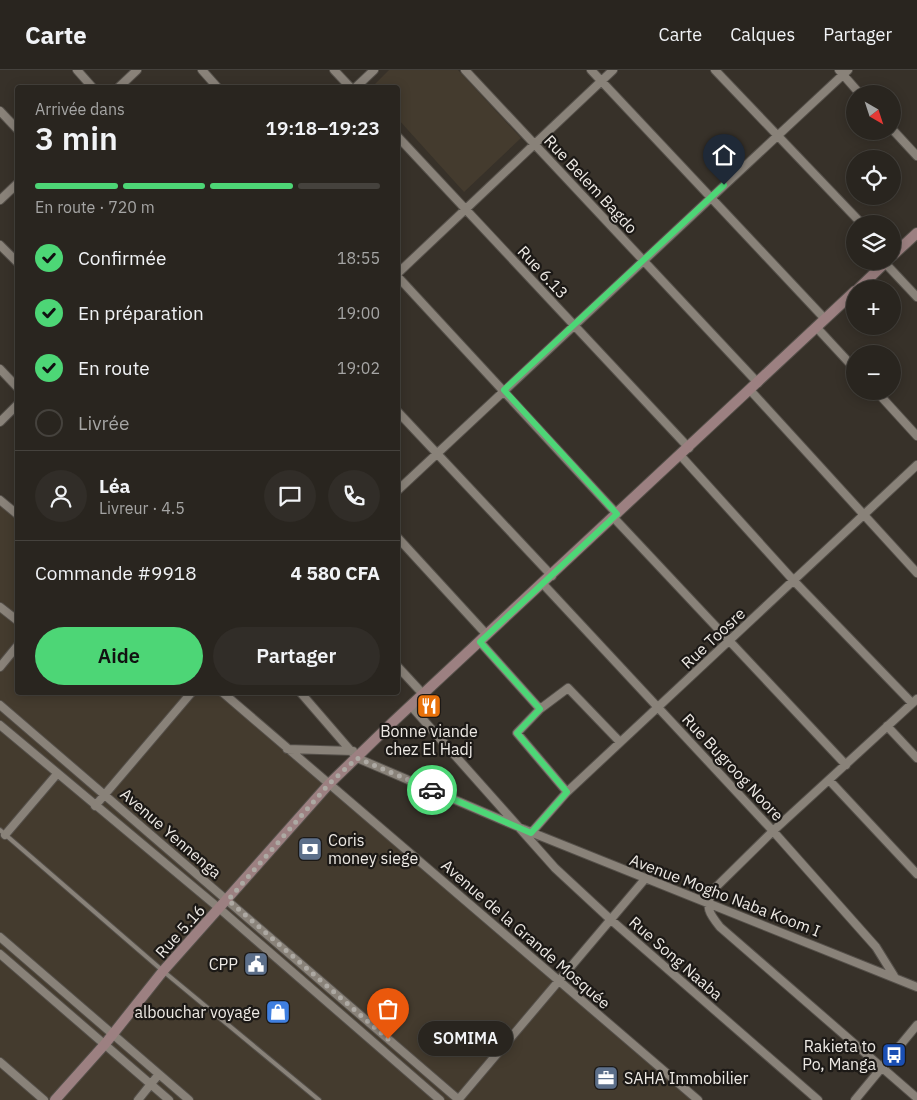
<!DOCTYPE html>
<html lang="fr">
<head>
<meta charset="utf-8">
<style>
	:root { --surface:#29251f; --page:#312d28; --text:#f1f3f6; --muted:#a5a5a4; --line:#45423d; --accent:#4dd676 }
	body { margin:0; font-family:"IBM Plex Sans",sans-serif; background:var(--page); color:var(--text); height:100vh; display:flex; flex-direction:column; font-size:19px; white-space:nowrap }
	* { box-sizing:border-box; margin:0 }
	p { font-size:16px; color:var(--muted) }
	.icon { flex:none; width:28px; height:28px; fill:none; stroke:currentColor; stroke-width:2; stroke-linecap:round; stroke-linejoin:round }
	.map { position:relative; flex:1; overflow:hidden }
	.side { position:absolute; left:15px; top:15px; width:385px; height:610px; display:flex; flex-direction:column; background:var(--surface); border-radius:5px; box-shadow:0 2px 12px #0003,0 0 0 1px var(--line) }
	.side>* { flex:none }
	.needle { width:32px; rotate:141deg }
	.tools { position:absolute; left:846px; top:15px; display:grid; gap:10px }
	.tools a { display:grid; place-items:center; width:55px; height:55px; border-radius:50%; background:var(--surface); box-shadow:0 2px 12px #0003,0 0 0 1px var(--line); font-size:25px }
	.pin { position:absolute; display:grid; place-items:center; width:42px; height:42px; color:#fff; margin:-51px -21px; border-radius:50% 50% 50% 0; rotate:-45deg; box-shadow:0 0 5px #0007 }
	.pin .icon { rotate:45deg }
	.courier { position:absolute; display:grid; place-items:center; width:50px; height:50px; margin:-25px; border:4px solid #4dd676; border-radius:50%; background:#fff; color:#222; box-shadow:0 1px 6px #0007 }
	.bubble { position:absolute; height:35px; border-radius:18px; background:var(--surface); box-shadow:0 2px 12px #0003,0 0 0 1px var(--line); font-size:16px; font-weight:600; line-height:35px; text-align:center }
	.overview em { font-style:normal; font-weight:600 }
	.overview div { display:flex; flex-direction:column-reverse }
	.overview { display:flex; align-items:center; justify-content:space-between; height:85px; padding:0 20px }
	h1 { font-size:32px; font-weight:600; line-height:38px }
	.bar { display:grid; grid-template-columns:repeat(4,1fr); gap:8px 5px; align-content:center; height:60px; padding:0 20px }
	.bar i { height:6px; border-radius:4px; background:var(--line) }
	.bar .current { background:var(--accent) }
	.bar p { grid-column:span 4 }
	.line { display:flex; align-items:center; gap:12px; padding:0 20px; border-top:1px solid var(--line) }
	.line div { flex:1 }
	.round { display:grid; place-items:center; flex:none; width:52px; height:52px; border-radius:26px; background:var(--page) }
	ol { padding:0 20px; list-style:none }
	li { display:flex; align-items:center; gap:15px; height:55px }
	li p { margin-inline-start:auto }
	li .icon { padding:5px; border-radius:50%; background:var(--accent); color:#111; stroke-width:4 }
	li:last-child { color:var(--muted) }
	li i { width:28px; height:28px; border:2px solid var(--line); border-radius:50% }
	.button { display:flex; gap:10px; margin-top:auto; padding:10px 20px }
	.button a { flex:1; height:58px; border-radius:30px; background:var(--accent); color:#111; font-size:20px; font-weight:600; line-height:58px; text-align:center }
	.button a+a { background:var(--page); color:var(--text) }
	header { display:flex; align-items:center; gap:30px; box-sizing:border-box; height:70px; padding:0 25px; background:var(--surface); border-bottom:1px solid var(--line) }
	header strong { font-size:24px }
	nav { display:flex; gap:28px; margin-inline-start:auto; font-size:18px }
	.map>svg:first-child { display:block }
</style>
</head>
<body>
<header>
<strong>Carte</strong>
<nav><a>Carte</a><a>Calques</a><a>Partager</a></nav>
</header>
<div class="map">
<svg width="917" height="1030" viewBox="0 0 917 1030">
	<rect width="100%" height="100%" fill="#373129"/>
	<path fill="#443b2e" d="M389,0H458L521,68L464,122L398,49V18L372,17Z
		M0,430L17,445L18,622L222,623L698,1030H0Z"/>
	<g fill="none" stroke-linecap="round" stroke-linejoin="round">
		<defs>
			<path id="service" d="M0,760L163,901L319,1030"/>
			<path id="minor" d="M77,0L93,18
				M202,0L218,18
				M334,0L351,18
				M465,0L758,313
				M591,0L825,249
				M715,0L862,154
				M839,0L860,24
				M118,18L137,0
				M355,18L374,0
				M0,41L18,60
				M892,59L917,86
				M398,67L689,378
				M0,130L18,113
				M0,175L18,193
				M885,193L917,227
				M398,203L613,0
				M398,207L617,444
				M817,258L855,299
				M0,299L18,318
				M750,320L917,503
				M876,321L917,366
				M398,342L552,506
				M0,352L18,334
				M681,386L794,511L912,633
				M398,420L848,0
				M0,430L18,445
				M613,447L846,695
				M398,468L487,565
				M543,514L773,761L876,877L894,906
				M0,537L18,551
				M480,572L540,639
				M0,597L18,575
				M398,597L423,624
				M222,622L698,1030
				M300,622L357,688L523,759L917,917
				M917,629L773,761L712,821C705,838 709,843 720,857L917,1028
				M0,635L459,1030
				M411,636L555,798L610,849L818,1030
				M0,655L220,839L440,1030
				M887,656L917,688
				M287,679L353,681
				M829,710L917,804
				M567,722L517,663L540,639L568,618L620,672
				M95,736L192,622
				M531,763L567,722L917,395
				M5,765L57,704
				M0,867L189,1030
				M0,884L169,1030
				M0,992L44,1030
				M138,1030L159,1004
				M458,1030L645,809
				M855,1030L917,955"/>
			<path id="secondary" d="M892,186L917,163
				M858,219L887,191
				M55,1030L105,974L163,901L329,714L394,651L855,221"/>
		</defs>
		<use href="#service" stroke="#544f49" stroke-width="6"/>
		<use href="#minor" stroke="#544f49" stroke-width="10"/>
		<use href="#secondary" stroke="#544f49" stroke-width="12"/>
		<use href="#service" stroke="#898279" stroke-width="4"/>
		<use href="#minor" stroke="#898279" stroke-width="8"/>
		<use href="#secondary" stroke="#9c8081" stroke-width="10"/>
	</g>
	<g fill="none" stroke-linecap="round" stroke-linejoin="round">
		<path stroke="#ada9a3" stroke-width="5" stroke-dasharray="0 9" d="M388,969L228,830L329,714L357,688L432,720"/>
		<path stroke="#4dd676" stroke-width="6" d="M432,720L531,763L567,722L517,663L540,639L480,572L617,444L504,320L724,115"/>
	</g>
	<defs>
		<symbol id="restaurant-square" viewBox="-11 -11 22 22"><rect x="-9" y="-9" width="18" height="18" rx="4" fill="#e8710a" stroke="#1c1916"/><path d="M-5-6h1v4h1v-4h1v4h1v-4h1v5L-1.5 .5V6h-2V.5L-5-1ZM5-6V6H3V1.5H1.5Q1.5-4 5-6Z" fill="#fff"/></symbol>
		<symbol id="bank-square" viewBox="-11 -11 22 22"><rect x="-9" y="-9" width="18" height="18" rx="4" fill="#5c6f8a" stroke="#1c1916"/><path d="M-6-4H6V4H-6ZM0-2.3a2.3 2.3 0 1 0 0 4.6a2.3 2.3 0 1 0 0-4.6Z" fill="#fff"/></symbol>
		<symbol id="civic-square" viewBox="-11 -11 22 22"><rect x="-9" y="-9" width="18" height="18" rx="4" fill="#5c6f8a" stroke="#1c1916"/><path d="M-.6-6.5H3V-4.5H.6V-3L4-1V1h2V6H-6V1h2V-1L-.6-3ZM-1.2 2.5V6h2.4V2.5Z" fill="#fff"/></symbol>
		<symbol id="shop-square" viewBox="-11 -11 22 22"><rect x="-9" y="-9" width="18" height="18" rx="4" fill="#3f7fe0" stroke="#1c1916"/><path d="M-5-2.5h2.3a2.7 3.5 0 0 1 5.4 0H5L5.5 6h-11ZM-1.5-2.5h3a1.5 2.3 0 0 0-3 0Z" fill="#fff"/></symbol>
		<symbol id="bus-square" viewBox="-11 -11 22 22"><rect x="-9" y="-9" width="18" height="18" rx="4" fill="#1a4fb4" stroke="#1c1916"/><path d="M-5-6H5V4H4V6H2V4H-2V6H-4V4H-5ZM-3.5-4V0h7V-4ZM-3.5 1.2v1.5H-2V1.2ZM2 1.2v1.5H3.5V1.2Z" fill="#fff"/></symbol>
		<symbol id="office-square" viewBox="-11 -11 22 22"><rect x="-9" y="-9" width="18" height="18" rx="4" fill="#5c6f8a" stroke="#1c1916"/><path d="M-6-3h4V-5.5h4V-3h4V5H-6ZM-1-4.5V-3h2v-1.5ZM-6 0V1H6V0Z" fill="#fff"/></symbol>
	</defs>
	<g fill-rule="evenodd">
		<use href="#restaurant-square" x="415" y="622" width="28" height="28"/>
		<use href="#bank-square" x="296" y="765" width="28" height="28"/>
		<use href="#civic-square" x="242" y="880" width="28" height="28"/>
		<use href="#shop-square" x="264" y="928" width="28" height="28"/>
		<use href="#bus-square" x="880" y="971" width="28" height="28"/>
		<use href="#office-square" x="592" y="994" width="28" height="28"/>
	</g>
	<g text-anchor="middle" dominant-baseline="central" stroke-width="4.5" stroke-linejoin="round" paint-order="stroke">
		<g font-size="16" fill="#ede9e4" stroke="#1c1916">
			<text transform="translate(591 114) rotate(47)">Rue Belem Bagdo</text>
			<text transform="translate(543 202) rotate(47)">Rue 6.13</text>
			<text transform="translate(713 568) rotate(-43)">Rue Toosre</text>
			<text transform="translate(733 697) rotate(47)">Rue Bugroog Noore</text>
			<text transform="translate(171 763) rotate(41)">Avenue Yennenga</text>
			<text transform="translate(725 825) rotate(21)">Avenue Mogho Naba Koom I</text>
			<text transform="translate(180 861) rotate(-48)">Rue 5.16</text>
			<text transform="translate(526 864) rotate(41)">Avenue de la Grande Mosquée</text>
			<text transform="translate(676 888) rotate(41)">Rue Song Naaba</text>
		</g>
		<g font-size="16" fill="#ede9e4" stroke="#1c1916" text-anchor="end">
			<text x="429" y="661" text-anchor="middle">Bonne viande<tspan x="429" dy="18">chez El Hadj</tspan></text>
			<text x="328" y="770" text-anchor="start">Coris<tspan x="328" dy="18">money siege</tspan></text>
			<text x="238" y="894">CPP</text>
			<text x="260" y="942">albouchar voyage</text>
			<text x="876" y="976">Rakieta to<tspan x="876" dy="18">Po, Manga</tspan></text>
			<text x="624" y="1008" text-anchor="start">SAHA Immobilier</text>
		</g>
	</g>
</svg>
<div class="tools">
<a><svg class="needle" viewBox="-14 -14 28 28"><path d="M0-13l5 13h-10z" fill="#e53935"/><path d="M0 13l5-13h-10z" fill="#a5a5a4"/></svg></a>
<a><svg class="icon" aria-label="locate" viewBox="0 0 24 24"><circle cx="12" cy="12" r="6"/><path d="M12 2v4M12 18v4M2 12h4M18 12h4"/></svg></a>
<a><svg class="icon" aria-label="layers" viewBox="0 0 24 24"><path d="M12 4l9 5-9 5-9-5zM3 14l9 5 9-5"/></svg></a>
<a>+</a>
<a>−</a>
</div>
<div class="pin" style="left:388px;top:969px;background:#ea580c"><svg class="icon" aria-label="bag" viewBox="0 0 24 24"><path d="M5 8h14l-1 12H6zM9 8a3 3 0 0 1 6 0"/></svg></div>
<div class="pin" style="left:724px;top:115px;background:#1f2937"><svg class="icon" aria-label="home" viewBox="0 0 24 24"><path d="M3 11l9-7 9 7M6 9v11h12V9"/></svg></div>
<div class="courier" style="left:432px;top:720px"><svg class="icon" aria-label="car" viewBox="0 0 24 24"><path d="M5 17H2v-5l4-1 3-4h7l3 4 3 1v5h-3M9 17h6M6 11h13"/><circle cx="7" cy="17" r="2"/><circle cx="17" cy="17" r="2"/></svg></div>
<div class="bubble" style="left:418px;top:951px;width:95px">SOMIMA</div>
<section class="side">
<div class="overview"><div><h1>3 min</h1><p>Arrivée dans</p></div><em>19:18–19:23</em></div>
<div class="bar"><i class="current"></i><i class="current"></i><i class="current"></i><i></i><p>En route · 720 m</p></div>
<ol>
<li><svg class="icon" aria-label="check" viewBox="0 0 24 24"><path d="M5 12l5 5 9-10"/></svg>Confirmée<p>18:55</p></li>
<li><svg class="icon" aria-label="check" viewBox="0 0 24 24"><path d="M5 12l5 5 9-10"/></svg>En préparation<p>19:00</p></li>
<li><svg class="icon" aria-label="check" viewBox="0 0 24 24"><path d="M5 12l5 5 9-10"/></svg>En route<p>19:02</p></li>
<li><i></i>Livrée</li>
</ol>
<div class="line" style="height:90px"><a class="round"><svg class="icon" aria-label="person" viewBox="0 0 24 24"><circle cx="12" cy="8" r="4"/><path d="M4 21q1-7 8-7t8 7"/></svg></a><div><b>Léa</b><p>Livreur · 4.5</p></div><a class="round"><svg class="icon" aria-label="chat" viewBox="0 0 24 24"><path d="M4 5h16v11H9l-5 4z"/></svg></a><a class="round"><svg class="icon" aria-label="phone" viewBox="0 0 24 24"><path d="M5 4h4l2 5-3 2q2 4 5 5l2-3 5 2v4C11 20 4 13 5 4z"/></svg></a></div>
<div class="line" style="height:65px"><div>Commande #9918</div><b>4 580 CFA</b></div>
<div class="button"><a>Aide</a><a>Partager</a></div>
</section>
</div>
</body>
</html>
